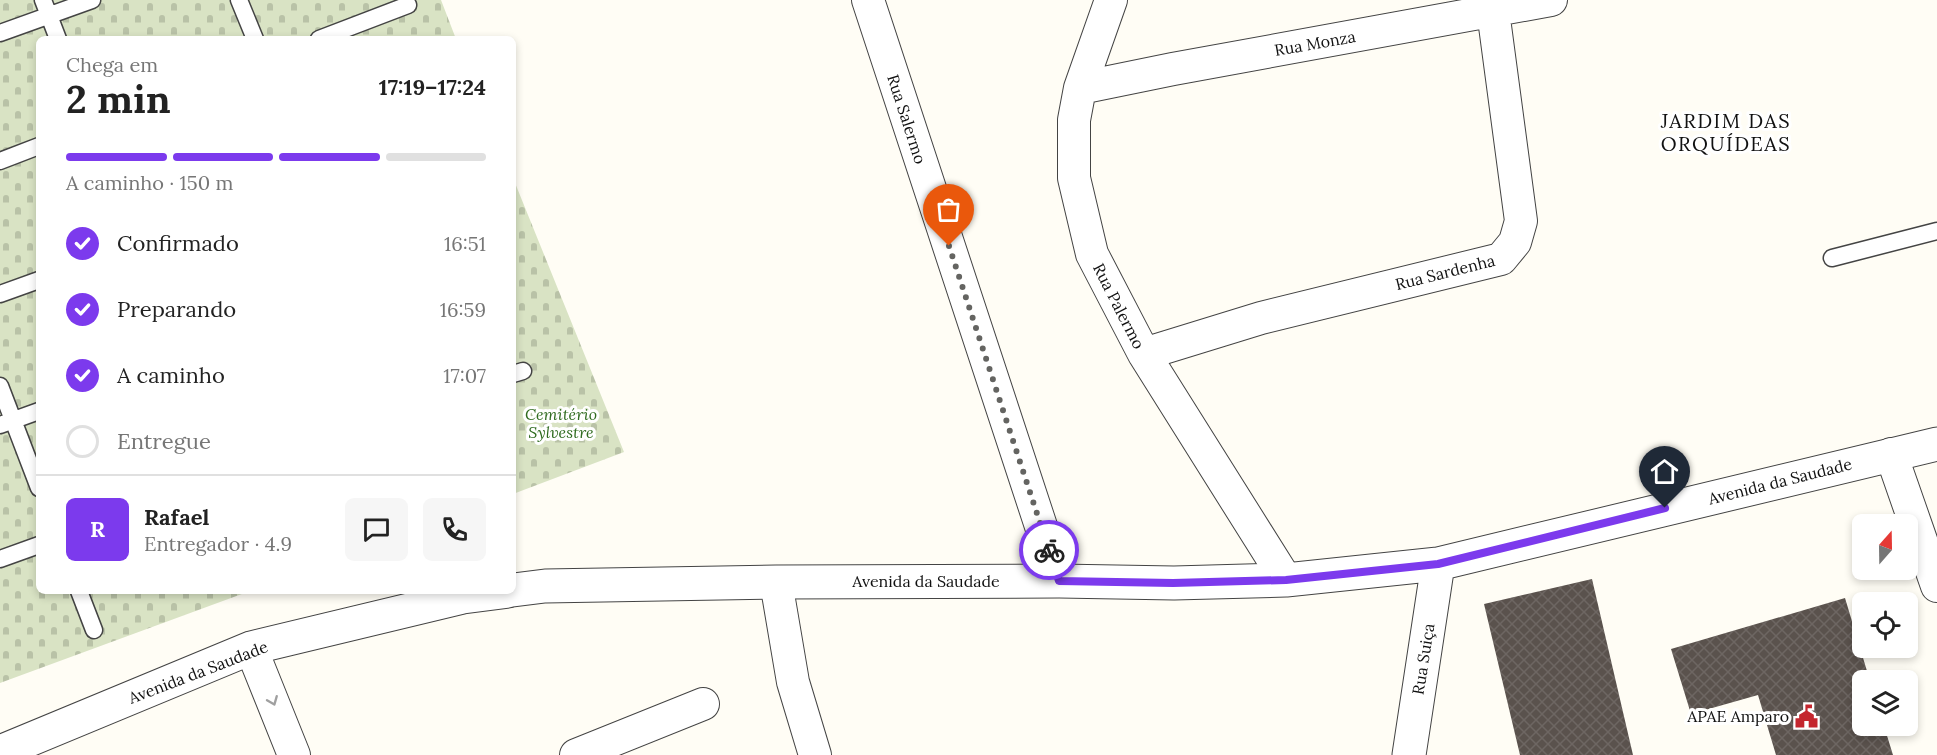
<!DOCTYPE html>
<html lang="pt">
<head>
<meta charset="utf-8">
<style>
	:root { --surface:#fff; --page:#f6f6f6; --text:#222; --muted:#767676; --line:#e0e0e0; --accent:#7c3aed }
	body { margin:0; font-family:Lora,serif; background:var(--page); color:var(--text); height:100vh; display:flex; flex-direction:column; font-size:22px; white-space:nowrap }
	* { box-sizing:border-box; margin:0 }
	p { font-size:20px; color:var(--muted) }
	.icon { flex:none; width:33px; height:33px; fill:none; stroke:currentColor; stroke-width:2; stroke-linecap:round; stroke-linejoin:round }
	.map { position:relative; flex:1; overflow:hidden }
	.drawer { position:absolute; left:36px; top:36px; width:480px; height:558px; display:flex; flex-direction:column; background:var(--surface); border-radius:9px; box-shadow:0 3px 9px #0003 }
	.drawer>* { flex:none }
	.needle { width:39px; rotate:20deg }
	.tools { position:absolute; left:1852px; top:514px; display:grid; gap:12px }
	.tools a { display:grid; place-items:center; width:66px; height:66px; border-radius:9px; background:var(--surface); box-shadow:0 3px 9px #0003; font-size:30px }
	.pin { position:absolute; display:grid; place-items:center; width:51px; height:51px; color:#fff; margin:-62px -26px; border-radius:50% 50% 50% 0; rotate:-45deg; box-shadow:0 0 6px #0007 }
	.pin .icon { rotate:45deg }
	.courier { position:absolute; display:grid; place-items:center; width:60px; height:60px; margin:-30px; border:4px solid #7c3aed; border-radius:50%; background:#fff; color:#222; box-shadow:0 2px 8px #0007 }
	.headline em { font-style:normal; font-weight:700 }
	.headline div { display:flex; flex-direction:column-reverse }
	.headline { display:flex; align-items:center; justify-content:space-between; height:102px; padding:0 30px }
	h1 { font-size:39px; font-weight:700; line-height:45px }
	.bar { display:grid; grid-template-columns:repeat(4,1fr); gap:9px 6px; align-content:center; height:72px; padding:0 30px }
	.bar i { height:8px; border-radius:4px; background:var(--line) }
	.bar .on { background:var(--accent) }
	.bar p { grid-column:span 4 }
	.line { display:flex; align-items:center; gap:15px; padding:0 30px; border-top:2px solid var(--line) }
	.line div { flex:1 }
	.round { display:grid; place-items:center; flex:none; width:63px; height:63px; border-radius:9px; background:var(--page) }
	ol { padding:0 30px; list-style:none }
	li { display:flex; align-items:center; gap:18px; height:66px }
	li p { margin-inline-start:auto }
	li .icon { padding:6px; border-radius:50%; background:var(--accent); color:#fff; stroke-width:4 }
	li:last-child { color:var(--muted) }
	li i { width:33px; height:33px; border:3px solid var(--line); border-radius:50% }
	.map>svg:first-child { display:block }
</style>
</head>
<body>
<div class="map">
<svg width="1937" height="755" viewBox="0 0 1937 755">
	<defs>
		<pattern id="cemetery-stones" width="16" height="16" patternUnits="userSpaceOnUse" patternTransform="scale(1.5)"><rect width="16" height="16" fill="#d9e3c4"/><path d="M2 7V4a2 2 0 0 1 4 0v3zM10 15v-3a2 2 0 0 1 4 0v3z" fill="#b9c2a7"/></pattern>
		<pattern id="building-cross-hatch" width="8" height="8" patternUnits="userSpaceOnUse" patternTransform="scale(1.5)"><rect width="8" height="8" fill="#5a524d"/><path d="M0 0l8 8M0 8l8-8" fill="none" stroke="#6d6662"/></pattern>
	</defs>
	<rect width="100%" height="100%" fill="#fffdf5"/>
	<path fill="url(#cemetery-stones)" d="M0,0H441L456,39H39V591H250L0,683Z
		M513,178L624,452L513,494Z"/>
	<path fill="url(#building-cross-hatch)" d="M1592,579L1633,755H1520L1484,604Z
		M1845,598L1870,681H1863V726H1884L1893,755H1776L1758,695L1691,714L1671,649Z"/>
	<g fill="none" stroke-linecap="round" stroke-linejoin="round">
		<defs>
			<path id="service" d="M43,0L58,39
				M239,0L255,39
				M0,33L92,0
				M319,39L408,5
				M0,161L39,146
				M1832,258L1937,231
				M0,294L39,280
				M513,374L523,371
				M0,386L39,488
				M0,425L39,411
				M0,559L39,545
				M79,591L94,630"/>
			<path id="minor" d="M868,0L1059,581
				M1111,0L1080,88L1074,120V178L1092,254L1144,354L1286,580
				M1080,88L1173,69L1551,0
				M1144,354L1261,318L1501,259L1515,242L1521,221L1493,11L1494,0
				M1891,454L1937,586
				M776,582L793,682L815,755
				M251,648L294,755
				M576,755L703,704"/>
			<path id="tertiary" d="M513,590L545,586L776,582L1059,581L1174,583L1286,580L1438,564L1937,444
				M0,752L251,648L463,597L508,591
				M1409,755L1438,564"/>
		</defs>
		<use href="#service" stroke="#444" stroke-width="19"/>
		<use href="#minor" stroke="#444" stroke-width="34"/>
		<use href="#tertiary" stroke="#444" stroke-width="35"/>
		<use href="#service" stroke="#fff" stroke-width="16"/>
		<use href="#minor" stroke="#fff" stroke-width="32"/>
		<use href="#tertiary" stroke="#fff" stroke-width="33"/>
	</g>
	<defs><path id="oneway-chevron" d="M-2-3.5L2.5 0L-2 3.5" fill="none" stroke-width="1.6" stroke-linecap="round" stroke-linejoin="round" transform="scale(1.5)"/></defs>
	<use stroke="#a0a0a0" href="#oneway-chevron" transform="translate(273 701) rotate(68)"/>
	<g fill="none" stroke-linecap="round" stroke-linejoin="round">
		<path stroke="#646461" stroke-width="6" stroke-dasharray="0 10.8" d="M949,246L1049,550"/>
		<path stroke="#7c3aed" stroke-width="8" d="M1049,550L1059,581L1173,583L1286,580L1438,564L1665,508"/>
	</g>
	<defs>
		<symbol id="civic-bare" viewBox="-9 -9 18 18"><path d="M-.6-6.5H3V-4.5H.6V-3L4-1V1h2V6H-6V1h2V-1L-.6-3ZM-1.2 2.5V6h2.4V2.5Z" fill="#c4262e" stroke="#fff" stroke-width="2.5" paint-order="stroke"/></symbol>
	</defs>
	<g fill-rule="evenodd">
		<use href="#civic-bare" x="1790" y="700" width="33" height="33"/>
	</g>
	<g text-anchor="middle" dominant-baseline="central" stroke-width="6" stroke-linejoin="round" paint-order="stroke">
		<g font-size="16" fill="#111" stroke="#fff">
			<text transform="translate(1315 43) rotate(-10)">Rua Monza</text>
			<text transform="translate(907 119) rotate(72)">Rua Salermo</text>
			<text transform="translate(1445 272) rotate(-14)">Rua Sardenha</text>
			<text transform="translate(1119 306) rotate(63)">Rua Palermo</text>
			<text transform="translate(1780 481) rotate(-14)">Avenida da Saudade</text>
			<text x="926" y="581">Avenida da Saudade</text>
			<text transform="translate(1423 659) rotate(-81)">Rua Suiça</text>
			<text transform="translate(198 672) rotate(-21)">Avenida da Saudade</text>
		</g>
		<g font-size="16" font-style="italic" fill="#2f6b1f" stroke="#fff">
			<text x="561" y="414">Cemitério<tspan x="561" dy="18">Sylvestre</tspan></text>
		</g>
		<g font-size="16" fill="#111" stroke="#fff" text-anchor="end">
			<text x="1789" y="716">APAE Amparo</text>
		</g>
		<g font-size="20" letter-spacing="1.5" fill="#111" stroke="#fff">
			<text x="1726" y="120">JARDIM DAS<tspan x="1726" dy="23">ORQUÍDEAS</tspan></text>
		</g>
	</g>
</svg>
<div class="tools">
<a><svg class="needle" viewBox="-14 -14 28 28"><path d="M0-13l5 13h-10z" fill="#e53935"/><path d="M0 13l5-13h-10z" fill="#767676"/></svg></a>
<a><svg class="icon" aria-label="locate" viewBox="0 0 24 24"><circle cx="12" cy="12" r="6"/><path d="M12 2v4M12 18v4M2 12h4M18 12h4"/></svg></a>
<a><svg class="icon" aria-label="layers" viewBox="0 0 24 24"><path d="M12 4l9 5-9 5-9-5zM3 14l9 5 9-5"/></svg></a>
</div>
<div class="pin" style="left:949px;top:246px;background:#ea580c"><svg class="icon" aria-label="bag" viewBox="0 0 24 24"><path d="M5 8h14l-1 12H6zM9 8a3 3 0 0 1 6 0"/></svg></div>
<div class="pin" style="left:1665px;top:508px;background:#1f2937"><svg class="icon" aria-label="home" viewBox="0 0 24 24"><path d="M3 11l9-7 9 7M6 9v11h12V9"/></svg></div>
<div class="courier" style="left:1049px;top:550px"><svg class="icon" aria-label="bike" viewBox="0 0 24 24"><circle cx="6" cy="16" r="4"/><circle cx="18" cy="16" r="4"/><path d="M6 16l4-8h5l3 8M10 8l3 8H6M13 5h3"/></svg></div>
<section class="drawer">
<div class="headline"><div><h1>2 min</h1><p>Chega em</p></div><em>17:19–17:24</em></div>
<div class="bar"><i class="on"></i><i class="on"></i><i class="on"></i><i></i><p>A caminho · 150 m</p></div>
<ol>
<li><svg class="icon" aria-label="check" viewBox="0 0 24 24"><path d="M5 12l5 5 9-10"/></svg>Confirmado<p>16:51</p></li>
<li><svg class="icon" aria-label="check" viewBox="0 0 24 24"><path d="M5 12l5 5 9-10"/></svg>Preparando<p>16:59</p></li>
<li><svg class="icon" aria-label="check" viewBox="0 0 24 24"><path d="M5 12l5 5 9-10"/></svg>A caminho<p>17:07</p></li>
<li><i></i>Entregue</li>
</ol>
<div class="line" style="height:108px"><b class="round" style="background:var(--accent);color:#fff">R</b><div><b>Rafael</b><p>Entregador · 4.9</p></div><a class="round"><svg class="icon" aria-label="chat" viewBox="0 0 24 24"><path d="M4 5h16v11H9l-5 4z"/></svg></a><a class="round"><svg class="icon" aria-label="phone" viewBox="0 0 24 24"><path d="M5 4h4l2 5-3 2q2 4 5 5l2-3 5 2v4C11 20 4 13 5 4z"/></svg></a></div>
</section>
</div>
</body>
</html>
